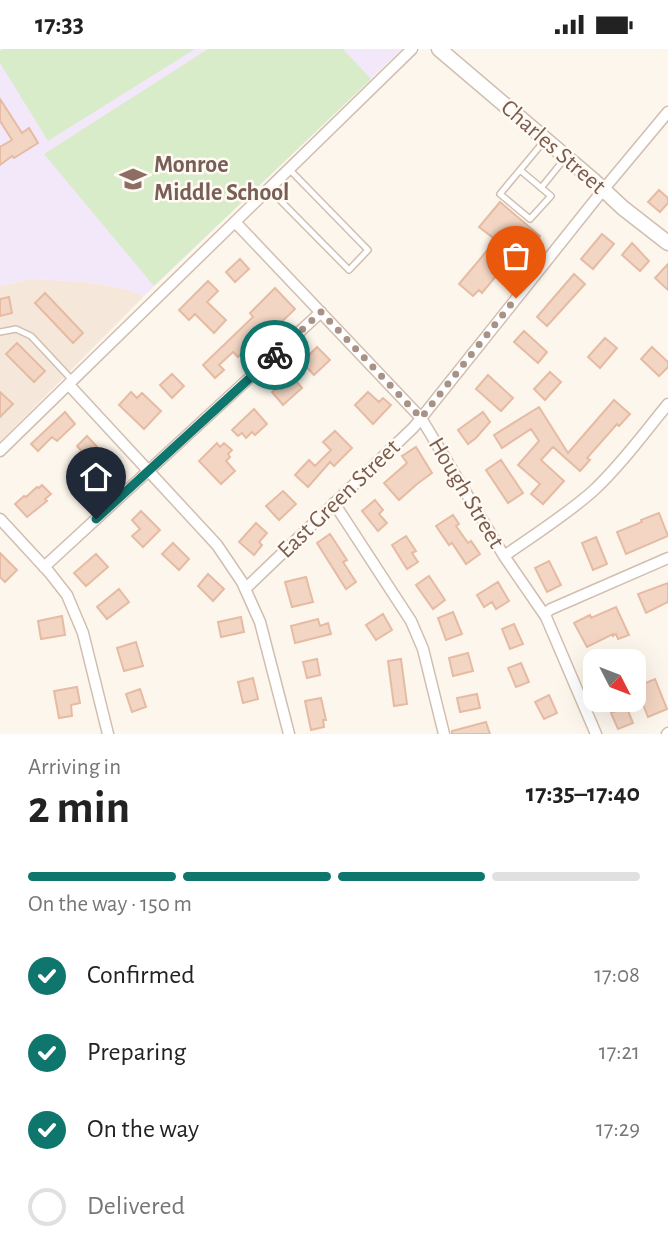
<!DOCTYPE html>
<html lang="en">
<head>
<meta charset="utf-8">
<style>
	:root { --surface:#fff; --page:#f6f6f6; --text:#222; --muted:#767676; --line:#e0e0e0; --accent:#0f766e }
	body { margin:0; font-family:"Alegreya Sans",sans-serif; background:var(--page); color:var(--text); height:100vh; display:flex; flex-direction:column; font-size:26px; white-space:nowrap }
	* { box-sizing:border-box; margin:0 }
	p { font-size:23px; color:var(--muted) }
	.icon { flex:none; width:38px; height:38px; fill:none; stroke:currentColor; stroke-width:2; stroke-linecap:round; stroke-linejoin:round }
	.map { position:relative; height:685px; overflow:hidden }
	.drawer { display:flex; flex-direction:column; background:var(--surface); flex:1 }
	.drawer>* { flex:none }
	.needle { width:46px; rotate:132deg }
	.buttons { position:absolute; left:583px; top:600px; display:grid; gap:14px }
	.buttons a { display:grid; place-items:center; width:63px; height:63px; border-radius:14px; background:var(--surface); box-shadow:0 7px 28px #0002; font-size:35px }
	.pin { position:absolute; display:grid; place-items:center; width:60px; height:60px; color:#fff; margin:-72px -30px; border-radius:50% 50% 50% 0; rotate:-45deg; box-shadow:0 0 7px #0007 }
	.pin .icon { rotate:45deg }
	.courier { position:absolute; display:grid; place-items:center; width:70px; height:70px; margin:-35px; border:5px solid #0f766e; border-radius:50%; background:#fff; color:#222; box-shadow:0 2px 9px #0007 }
	.headline em { font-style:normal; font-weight:700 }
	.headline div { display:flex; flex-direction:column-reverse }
	.headline { display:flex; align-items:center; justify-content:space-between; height:119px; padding:0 28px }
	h1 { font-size:46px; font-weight:700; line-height:52px }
	.bar { display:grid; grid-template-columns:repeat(4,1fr); gap:10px 7px; align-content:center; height:84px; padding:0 28px }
	.bar i { height:9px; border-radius:5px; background:var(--line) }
	.bar .selected { background:var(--accent) }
	.bar p { grid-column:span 4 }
	ol { padding:0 28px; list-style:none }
	li { display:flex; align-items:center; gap:21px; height:77px }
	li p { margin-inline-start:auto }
	li .icon { padding:7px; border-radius:50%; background:var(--accent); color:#fff; stroke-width:4 }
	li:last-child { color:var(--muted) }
	li i { width:38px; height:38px; border:4px solid var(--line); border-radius:50% }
	.status { display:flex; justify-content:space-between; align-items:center; height:49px; padding:0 35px; background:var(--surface); direction:ltr }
	.status svg { height:19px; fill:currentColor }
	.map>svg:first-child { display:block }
</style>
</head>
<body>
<div class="status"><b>17:33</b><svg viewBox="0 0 49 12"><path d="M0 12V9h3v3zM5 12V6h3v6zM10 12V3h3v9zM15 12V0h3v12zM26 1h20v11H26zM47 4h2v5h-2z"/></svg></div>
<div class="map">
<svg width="668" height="685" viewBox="0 0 668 685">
	<rect width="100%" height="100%" fill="#fdf6ec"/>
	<path fill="#f5e8da" d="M32,230L88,233L125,240L144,247L0,393V237Z"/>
	<path fill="#f3e8fa" d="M0,0H402L144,247L125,240L88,233L32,230L0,237Z"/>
	<path fill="#d8ecc9" d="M3,0H195L48,92L0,14V2Z
		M208,0H343L371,30L154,237L44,105Z"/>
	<path fill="#f3d5c3" stroke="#e6bba3" stroke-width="2" d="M0,50L22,84L29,79L38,94L14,109L12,107L0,116V98L12,91L0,72Z
		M659,141L668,149V154L660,163L648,153Z
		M500,153L540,187L520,211L514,205L482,244L479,241L473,247L459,235L496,191L479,178Z
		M602,185L614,195L593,220L581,210Z
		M632,194L649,212L640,222L622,206Z
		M240,210L249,220L235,233L226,223Z
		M668,215V241L655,229Z
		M574,225L585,235L547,277L537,268Z
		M208,232L218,242L207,253L226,271L214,284L195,265L189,271L179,261Z
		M275,239L295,260L269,285L266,281L238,308L233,303L219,316L224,321L215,329L203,316L253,268L250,264Z
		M45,244L83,284L73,294L35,254Z
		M9,248L12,264L0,267V250Z
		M524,282L547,303L538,314L514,293Z
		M605,289L617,299L600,319L588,308Z
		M17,294L45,322L34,333L6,305Z
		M317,298L330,311L314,326L302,313Z
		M652,298L668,313V318L659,327L641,310Z
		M550,323L561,333L545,351L534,340Z
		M172,325L184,337L172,349L160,336Z
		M291,326L302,339L283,356L272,343Z
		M488,326L513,349L501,362L476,340Z
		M0,343L13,355L0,368Z
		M131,343L137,349L142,344L161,362L144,380L119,356Z
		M368,343L379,353L383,349L391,356L373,375L355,356Z
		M614,351L630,365L619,377L617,375L587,409L590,411L580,422L553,398L541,411L564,432L543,455L531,445L540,435L518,416L539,392L531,380L502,399L494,386L539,358L568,404Z
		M254,360L267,375L255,386L252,383L246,389L242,384L238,387L232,381Z
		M65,363L75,375L57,392L52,388L38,402L31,395Z
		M483,363L490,373L476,389L468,395L458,381Z
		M335,382L352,399L334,417L330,413L308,438L295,426L309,411L315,417L331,401L323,393Z
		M87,387L100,401L98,403L119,421L107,434L96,424L99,421L77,397Z
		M217,394L220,398L224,394L232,401L228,405L230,408L226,412L235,422L221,435L199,412Z
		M416,398L432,424L417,435L399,451L384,434L407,414L402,407Z
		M501,411L523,444L508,454L486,421Z
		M42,436L51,445L45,450L47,452L27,468L15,455L24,447L26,448L37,438L39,439Z
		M283,442L296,455L279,471L266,457Z
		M375,451L383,461L379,465L387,474L378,482L362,462Z
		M141,462L160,481L143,498L132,487L140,480L132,471Z
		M659,464L668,487L626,505L617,483L642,473L641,471Z
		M453,466L459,475L456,477L468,494L471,492L480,505L466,515L452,494L449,496L436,477Z
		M256,474L267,484L259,493L262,496L254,506L239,493Z
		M330,485L347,511L343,513L356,533L346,540L317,494Z
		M406,487L416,502L412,504L418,513L407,520L392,496Z
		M596,488L607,515L593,521L582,494Z
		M173,494L189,510L179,521L162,505Z
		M0,504L17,521L5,533L0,528Z
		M96,505L108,518L86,537L74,524Z
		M549,512L561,536L547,543L535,519Z
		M208,525L224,540L213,552L198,537Z
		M429,527L445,551L433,560L416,536Z
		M306,528L313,553L292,558L285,533Z
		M498,533L509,552L496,560L492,553L484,558L477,546Z
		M668,534V553L646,564L638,545Z
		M119,540L129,553L107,570L97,558Z
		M616,558L629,586L618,590L616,585L613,587V585L587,598L574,574L590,566L591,569Z
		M453,563L462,585L446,591L438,569Z
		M383,565L392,581L376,591L366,576Z
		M62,567L65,586L41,590L38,572Z
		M241,568L244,583L221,588L218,573Z
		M318,570L320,577L328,574L331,585L295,594L291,577Z
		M514,575L523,595L510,600L502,580Z
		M136,593L143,617L124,622L117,599Z
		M468,604L473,622L453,627L449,609Z
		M317,610L320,626L307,629L303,613Z
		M401,610L407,655L394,657L388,612Z
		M521,614L529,633L516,638L508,619Z
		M253,629L258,650L243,654L238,633Z
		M655,630L667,660L648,668L636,638Z
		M77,638L80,654L71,656L72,667L59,669L54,642Z
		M140,640L146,658L132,663L126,645Z
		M477,645L480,659L460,663L457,649Z
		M549,646L557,664L544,670L535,653Z
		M321,649L326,671H323L324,678L311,681L305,652Z
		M626,657L633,674L618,680L611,664Z
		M486,673L490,685H452V682Z"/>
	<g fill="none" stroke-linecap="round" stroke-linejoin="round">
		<defs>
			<path id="service" d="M520,121L551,147L530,170L500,145L545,91
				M541,139L566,108
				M269,140L349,221L368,201L289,120
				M0,283L16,280L31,287L73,332"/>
			<path id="minor" d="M235,173L421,369L504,507L546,568L596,685
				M69,336L217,496L242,533L260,573L289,685
				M0,402L412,0
				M334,454L411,572L423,600L444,685
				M0,470L49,523L67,546L83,584L108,685
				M504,507C534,486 566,466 593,442C621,416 644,384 668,355
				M44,518L321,263
				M245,540L414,378L603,141L668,63
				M544,565L551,560L668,509
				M667,685L668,684"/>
			<path id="tertiary" d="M439,0L593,131L623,159L668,194"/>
		</defs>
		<use href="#service" stroke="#d1beb0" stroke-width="8"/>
		<use href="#minor" stroke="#d1beb0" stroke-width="13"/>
		<use href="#tertiary" stroke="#d1beb0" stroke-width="17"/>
		<use href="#service" stroke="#fff" stroke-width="5"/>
		<use href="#minor" stroke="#fff" stroke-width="10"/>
		<use href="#tertiary" stroke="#fff" stroke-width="14"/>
	</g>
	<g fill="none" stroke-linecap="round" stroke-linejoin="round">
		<path stroke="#a89285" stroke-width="7" stroke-dasharray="0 12.6" d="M275,306L321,263L421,369L516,249"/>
		<path stroke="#0f766e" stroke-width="9" d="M96,470L275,306"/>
	</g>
	<defs>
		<symbol id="school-bare" viewBox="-9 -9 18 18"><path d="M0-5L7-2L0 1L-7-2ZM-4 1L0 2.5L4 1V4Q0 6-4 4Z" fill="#8d6e63" stroke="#fffaf3" stroke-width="2.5" paint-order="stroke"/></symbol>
	</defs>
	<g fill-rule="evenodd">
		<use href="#school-bare" x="114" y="111" width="38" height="38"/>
	</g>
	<g text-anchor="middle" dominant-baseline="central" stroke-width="5" stroke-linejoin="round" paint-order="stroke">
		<g font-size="24" fill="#7a5c4d" stroke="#fffaf3">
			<text transform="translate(553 98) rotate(41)">Charles Street</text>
			<text transform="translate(466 444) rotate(59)">Hough Street</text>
			<text transform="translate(339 450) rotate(-44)">East Green Street</text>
		</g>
		<g font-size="24" font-weight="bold" fill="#785e54" stroke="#fffaf3" text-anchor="start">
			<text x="154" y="116">Monroe<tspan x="154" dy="28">Middle School</tspan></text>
		</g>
	</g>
</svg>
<div class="buttons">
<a><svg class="needle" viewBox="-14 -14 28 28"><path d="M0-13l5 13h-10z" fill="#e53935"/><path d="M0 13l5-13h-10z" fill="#767676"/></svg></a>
</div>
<div class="pin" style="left:516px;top:249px;background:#ea580c"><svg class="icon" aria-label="bag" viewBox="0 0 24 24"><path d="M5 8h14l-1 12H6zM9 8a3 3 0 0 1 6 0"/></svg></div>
<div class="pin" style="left:96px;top:470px;background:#1f2937"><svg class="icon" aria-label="home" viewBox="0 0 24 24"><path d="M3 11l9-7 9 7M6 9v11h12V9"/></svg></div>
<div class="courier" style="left:275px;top:306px"><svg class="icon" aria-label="bike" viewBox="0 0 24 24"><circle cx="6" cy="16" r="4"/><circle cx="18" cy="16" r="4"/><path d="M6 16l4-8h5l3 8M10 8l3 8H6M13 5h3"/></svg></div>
</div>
<section class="drawer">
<div class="headline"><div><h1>2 min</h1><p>Arriving in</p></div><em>17:35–17:40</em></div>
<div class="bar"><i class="selected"></i><i class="selected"></i><i class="selected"></i><i></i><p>On the way · 150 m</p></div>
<ol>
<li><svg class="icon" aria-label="check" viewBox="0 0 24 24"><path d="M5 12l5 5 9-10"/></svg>Confirmed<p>17:08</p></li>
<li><svg class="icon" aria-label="check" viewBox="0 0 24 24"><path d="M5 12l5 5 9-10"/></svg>Preparing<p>17:21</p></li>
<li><svg class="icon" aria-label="check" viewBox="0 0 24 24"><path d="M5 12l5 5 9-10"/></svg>On the way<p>17:29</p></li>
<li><i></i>Delivered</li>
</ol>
</section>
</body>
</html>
